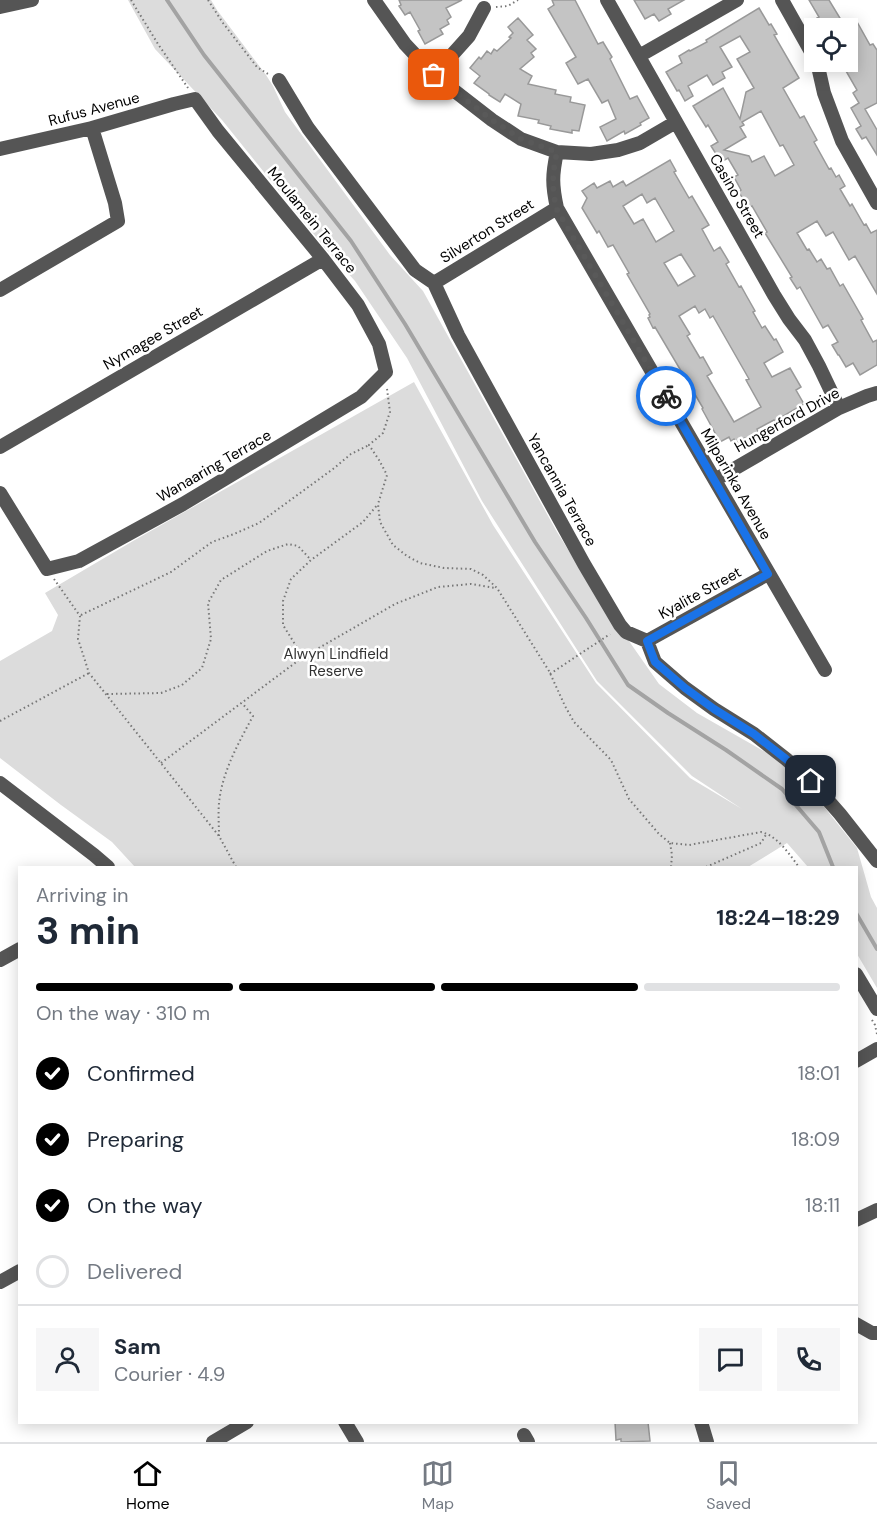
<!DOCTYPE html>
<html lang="en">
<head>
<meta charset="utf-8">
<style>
	:root { --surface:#fff; --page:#f6f6f7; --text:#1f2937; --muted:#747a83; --line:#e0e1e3; --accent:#000 }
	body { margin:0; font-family:"DM Sans",sans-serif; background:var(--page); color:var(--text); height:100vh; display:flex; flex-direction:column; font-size:22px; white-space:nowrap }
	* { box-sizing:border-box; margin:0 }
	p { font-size:20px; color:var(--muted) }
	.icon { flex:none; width:33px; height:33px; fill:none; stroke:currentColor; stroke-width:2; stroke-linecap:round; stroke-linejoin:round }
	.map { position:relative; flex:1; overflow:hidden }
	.drawer { position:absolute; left:18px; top:866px; width:840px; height:558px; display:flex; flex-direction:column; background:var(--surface); border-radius:0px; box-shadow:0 3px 15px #0003 }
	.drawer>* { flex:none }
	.fabs { position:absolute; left:804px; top:18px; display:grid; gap:12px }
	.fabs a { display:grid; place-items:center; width:54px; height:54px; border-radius:0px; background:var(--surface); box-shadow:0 3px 15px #0003; font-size:30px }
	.pin { position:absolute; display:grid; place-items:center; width:51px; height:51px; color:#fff; margin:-26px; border-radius:12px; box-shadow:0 3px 9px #0006 }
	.courier { position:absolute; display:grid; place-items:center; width:60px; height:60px; margin:-30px; border:4px solid #1a73e8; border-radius:50%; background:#fff; color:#222; box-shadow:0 2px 8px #0007 }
	.overview em { font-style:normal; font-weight:700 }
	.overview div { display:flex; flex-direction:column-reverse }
	.overview { display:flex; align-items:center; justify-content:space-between; height:102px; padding:0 18px }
	h1 { font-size:39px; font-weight:700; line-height:45px }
	.bar { display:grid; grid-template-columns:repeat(4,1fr); gap:9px 6px; align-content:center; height:72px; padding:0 18px }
	.bar i { height:8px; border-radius:4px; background:var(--line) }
	.bar .active { background:var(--accent) }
	.bar p { grid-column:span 4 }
	.line { display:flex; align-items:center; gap:15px; padding:0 18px; border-top:2px solid var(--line) }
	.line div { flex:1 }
	.round { display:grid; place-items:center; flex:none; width:63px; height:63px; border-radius:0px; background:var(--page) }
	ol { padding:0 18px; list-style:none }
	li { display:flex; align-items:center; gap:18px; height:66px }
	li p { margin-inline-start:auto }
	li .icon { padding:6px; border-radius:50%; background:var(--accent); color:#fff; stroke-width:4 }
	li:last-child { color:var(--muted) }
	li i { width:33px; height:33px; border:3px solid var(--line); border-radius:50% }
	.tabs { display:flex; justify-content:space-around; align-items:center; height:84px; border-top:2px solid var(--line); background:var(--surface); font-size:16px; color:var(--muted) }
	.tabs a { display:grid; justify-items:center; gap:3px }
	.tabs .active { color:var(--accent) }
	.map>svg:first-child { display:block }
</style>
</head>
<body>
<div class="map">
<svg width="877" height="1442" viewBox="0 0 877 1442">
	<rect width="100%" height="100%" fill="#fff"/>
	<path fill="#dcdcdc" d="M128,0H211L217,10L266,75L273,86L285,112L390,255L423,291L557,532L594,591L659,684L697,713L776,758L817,798L857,848L871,897L877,908V988L857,954L856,867H808L787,843L748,867H135L112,842L61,805L0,758V661L52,631L58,615L45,593L133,541L414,382L493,525L596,683L690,778L742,809L692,776L597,681L482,501L407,358L355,281L325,248L222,120L155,49Z"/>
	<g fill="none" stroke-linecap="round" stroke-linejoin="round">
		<path stroke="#a3a3a3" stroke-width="4" d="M167,0L204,55L351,241L405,324L535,542L586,618L628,685L668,713L726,750L782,789L819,832L833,867
			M856,913L877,949"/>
	</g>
	<path fill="#c4c4c4" stroke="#999" stroke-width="1.5" fill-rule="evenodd" d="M399,0H462L446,8L451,17L447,20L449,24L440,29L443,34L425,44L418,31L420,30L410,12L405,15L399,6L401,5Z
		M552,0H575L598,44L603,42L612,57L610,59L630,99L637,96L649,118L640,123L641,125L625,134L624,131L607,141L600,127L616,119L608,100L602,103L588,79L578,84L566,63L576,57L548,9L554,5Z
		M634,0H684L668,9L671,14L659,21L654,14L645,19Z
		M809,0H829L846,28H823L817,18L819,17Z
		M759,8L769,25L771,24L777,34L774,35L799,78L783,88L800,118L804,116L811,129L817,140L814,142L829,169L831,168L836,177L839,175L845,186L840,189L850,206L852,204L864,225L866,224L871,233L877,230V294L855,256L849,260L833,232L826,236L817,221L797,233L807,250L809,249L817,262L821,259L827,269L830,268L840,286L843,284L863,319L861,320L873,342L877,340V365L860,375L853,363L846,367L839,355H838L832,345L838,342L828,325L823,328L800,287L797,289L790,278L792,277L765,233L767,232L752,206L748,208L739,192L741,190L734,177L738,175L728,158L721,162L711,146L718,142L708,125L706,127L693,106L723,88L740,119L746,92L754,88L737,59L750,52L740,36L720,47L732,67L722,72L725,78L713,85L707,75L688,86L693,96L685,101L679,90L677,91L666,72L682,63L679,56L689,50L690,51L707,42L706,40ZM761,111L780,146L783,145L794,165L775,176L764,156L752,162L749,156L724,150L746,137L740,127L744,125L742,122Z
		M518,18L533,35L527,40L536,49L531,53L534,57L520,69L532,76L528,84L556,90L555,94L571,97L570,102L585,105L579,131L572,130V133L550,129L551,126L538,123L539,120L518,116L521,104L505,94L500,102L489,95V94L474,83L480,76L470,68L479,57L481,59L487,51L491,54L494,49L497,51L511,38L509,37L513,33L508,27Z
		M856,20L870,45L873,44L877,50V103L865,109L877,130V155L866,137L862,139L856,129L861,126L851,108L859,103L853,93L857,90L846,71L849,69L848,66V25Z
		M670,160L676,171L674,172L689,198L692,196L709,225L702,229L714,251L720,247L729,262L726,264L739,287L741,286L746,295L755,311L753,312L762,328L765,326L774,340L776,339L782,350L783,352L764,363L772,377L790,368L801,387L796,390L804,404L775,421L774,420L757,429L759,434L747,440L745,438L736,443L734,439L731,441L729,437L720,442L702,409L703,408L655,327L653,328L648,318L650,317L649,315L650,314L627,274L629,273L613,245L608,247L599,231L597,233L582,208L587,198L582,191L594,183L597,188L610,181L613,187L623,181L626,186ZM642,194L647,203L655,198L674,231L656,242L643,219L634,224L623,206ZM681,254L695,276L678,286L664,263ZM695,306L699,313L705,309L710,318L713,316L749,379L746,380L761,407L734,422L707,376L712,373L703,357L700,358L687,336L690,334L679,316Z
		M615,1422H648L650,1441L621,1442V1439L616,1440Z"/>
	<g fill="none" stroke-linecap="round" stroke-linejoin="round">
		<path stroke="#777" stroke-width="2" stroke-dasharray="1.5 3" stroke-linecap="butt" d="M131,0L158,44L188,88
			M208,0L223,23L257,67L268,74
			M496,7L508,6L518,0
			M387,389L390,412L383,433L369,445L379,460L387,475L378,504L380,522L393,545L407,556L420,563L444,568L471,569L483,575L497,588L549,671L565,706L574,722L611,760L629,799L659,834L670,843L689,845L761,832C778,836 789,854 799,867
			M54,579L80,616L78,639L89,673L219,836L236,867
			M81,615L171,572L212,542L234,534L259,523L333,469L351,454L369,445
			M303,657L395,604L438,587L471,584L495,588
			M550,674L610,634
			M107,694L161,693L182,685L202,668L211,639L208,603L221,580L267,551L288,544L298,546L311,560
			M0,721L89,673
			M161,763L303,657L283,625V601L291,579L311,560L363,522L378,504
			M219,836C219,825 218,814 219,803C222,772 239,742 253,716L242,703
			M670,843L672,855L671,867
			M706,867L761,843L767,833
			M872,1020L875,1025L877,1034"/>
		<path stroke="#555" stroke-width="14" d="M374,0L405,44L434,75L492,120L521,139L557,152L591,154L618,150L640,143L676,122
			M607,0L774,295L789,319L805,340L819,366L839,408
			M782,0L814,57
			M0,7L32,0
			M639,56L737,0
			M817,62L824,93L842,141L877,203
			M434,75L469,36L484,8
			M279,80L308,128L415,270L434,283L458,335L584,564L620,625L626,632L647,641L655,662L685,688L714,709L754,734L786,759L811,781L840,814L877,861
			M0,149L92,128L174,104L195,99L218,131L323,259L358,305L379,344L386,372L361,397L183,504L79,561L47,569L0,493
			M557,152C552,175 552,185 557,208L825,670
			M434,283L557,208
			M0,290L118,221L115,203L92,128
			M0,447L323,259
			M715,480L839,408L867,396L877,393
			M647,641L768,574
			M0,783L94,855L108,867
			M0,960L20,949
			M856,974L877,1009
			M856,1061L877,1049
			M856,1220L877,1210
			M0,1282L20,1271
			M856,1324L872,1333H877
			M345,1422L357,1442
			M701,1422L707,1442
			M524,1435L528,1442
			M213,1442L247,1422"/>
	</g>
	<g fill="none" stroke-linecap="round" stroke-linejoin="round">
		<path stroke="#595959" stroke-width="6" stroke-dasharray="0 10.8" d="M434,75L492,120L521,139L557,152C552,175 552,185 556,208L666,396"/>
		<path stroke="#1a73e8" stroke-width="8" d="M666,396L768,574L647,641L655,662L685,688L714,709L754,734L786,759L811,781"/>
	</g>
	<g text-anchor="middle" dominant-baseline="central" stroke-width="5" stroke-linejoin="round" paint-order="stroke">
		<g font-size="15" fill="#000" stroke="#fff">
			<text transform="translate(94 109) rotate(-15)">Rufus Avenue</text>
			<text transform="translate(737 196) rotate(60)">Casino Street</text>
			<text transform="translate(312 220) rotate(51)">Moulamein Terrace</text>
			<text transform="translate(487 231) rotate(-32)">Silverton Street</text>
			<text transform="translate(153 338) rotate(-30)">Nymagee Street</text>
			<text transform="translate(787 420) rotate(-29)">Hungerford Drive</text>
			<text transform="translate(214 466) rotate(-30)">Wanaaring Terrace</text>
			<text transform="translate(736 484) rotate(60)">Milparinka Avenue</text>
			<text transform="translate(562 490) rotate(61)">Yancannia Terrace</text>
			<text transform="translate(700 593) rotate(-29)">Kyalite Street</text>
		</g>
		<g font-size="15" fill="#333" stroke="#fff">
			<text x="336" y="654">Alwyn Lindfield<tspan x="336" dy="17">Reserve</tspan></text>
		</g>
	</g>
</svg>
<div class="fabs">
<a><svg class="icon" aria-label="locate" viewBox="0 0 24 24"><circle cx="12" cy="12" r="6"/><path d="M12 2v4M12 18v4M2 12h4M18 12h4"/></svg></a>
</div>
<div class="pin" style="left:434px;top:75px;background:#ea580c"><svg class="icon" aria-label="bag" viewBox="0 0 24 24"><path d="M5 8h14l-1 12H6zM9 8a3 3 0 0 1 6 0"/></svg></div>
<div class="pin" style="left:811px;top:781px;background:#1f2937"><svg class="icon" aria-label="home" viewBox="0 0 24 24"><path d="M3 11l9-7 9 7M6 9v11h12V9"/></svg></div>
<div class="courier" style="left:666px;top:396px"><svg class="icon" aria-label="bike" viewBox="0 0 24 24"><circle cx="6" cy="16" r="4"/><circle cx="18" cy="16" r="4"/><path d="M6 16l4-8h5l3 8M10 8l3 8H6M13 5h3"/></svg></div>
<section class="drawer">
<div class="overview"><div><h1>3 min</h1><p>Arriving in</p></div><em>18:24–18:29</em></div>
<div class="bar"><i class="active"></i><i class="active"></i><i class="active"></i><i></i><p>On the way · 310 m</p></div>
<ol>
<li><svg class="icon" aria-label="check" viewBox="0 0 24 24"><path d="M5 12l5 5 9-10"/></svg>Confirmed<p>18:01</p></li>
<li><svg class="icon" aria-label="check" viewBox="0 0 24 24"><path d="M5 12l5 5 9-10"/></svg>Preparing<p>18:09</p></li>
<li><svg class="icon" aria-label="check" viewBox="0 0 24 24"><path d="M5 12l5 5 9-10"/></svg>On the way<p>18:11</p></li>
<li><i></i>Delivered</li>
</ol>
<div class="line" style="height:108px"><a class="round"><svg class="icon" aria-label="person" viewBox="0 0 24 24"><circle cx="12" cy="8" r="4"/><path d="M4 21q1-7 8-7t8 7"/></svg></a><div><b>Sam</b><p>Courier · 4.9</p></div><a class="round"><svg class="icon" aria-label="chat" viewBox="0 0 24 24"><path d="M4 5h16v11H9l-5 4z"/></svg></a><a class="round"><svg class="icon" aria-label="phone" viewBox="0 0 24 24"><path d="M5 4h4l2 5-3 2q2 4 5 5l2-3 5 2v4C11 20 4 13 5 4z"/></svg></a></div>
</section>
</div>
<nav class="tabs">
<a class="active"><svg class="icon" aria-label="home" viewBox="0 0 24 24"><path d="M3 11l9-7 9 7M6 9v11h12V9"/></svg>Home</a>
<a><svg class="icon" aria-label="map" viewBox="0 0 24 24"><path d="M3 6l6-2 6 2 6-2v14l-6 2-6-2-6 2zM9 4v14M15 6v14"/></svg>Map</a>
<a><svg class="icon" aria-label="saved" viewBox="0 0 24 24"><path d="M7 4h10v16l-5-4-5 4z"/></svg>Saved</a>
</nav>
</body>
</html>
